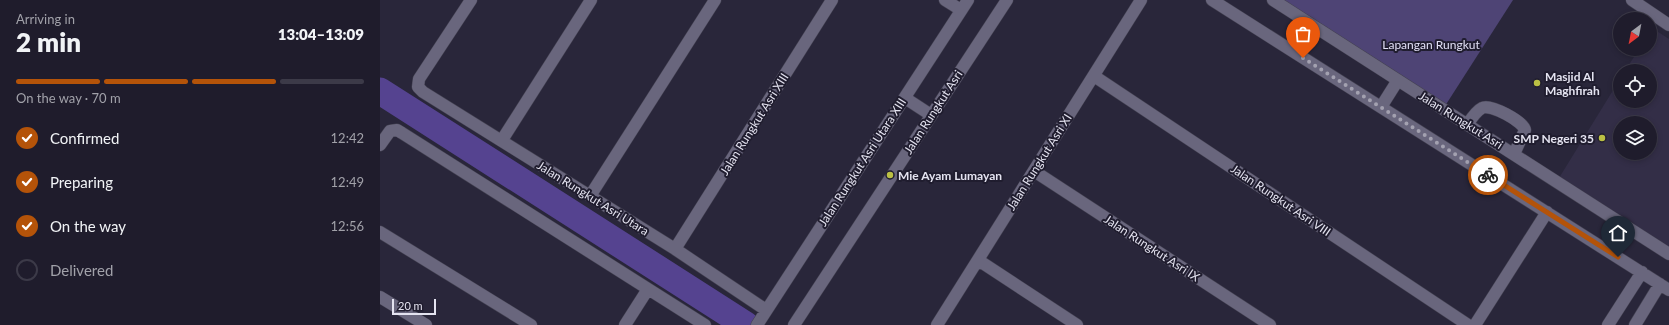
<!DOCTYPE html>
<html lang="en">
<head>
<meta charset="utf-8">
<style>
	:root { --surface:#1f1c2c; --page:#2c2938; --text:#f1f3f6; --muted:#a1a1a9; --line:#3c3a48; --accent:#b45309 }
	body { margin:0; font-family:Lato,sans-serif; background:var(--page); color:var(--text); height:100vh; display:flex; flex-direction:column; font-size:15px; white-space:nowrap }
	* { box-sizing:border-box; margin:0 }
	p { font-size:13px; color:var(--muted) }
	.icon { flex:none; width:22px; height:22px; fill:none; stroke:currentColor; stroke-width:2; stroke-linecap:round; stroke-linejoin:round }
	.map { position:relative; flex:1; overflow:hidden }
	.sheet { display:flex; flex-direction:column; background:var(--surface); width:380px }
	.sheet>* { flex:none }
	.needle { width:26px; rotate:212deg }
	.controls { position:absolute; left:1233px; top:12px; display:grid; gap:8px }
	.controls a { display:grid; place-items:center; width:44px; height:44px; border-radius:50%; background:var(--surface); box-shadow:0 2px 6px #0003,0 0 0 1px var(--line); font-size:20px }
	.scale { position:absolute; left:12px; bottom:10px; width:44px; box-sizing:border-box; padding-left:4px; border:2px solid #e4e3f0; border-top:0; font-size:11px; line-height:14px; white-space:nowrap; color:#e4e3f0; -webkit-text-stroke:3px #201d2f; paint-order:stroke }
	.pin { position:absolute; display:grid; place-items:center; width:34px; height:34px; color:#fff; margin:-41px -17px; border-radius:50% 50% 50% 0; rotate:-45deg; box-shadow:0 0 4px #0007 }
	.pin .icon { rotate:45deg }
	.courier { position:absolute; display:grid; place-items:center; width:40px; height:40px; margin:-20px; border:3px solid #b45309; border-radius:50%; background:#fff; color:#222; box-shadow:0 1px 5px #0007 }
	.summary em { font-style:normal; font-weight:800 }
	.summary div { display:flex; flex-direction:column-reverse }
	.summary { display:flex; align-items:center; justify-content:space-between; height:68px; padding:0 16px }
	h1 { font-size:26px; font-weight:800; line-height:30px }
	.bar { display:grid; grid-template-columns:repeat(4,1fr); gap:6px 4px; align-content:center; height:48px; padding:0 16px }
	.bar i { height:5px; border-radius:3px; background:var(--line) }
	.bar .on { background:var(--accent) }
	.bar p { grid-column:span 4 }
	ol { padding:0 16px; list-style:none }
	li { display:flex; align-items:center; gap:12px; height:44px }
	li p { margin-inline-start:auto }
	li .icon { padding:4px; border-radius:50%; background:var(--accent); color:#fff; stroke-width:4 }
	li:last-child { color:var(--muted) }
	li i { width:22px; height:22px; border:2px solid var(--line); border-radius:50% }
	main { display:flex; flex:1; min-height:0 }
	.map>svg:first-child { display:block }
</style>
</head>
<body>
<main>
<section class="sheet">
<div class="summary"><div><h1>2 min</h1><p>Arriving in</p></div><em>13:04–13:09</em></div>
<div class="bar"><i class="on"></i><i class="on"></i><i class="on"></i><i></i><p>On the way · 70 m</p></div>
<ol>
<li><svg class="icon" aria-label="check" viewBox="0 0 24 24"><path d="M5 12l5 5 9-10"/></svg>Confirmed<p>12:42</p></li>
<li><svg class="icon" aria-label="check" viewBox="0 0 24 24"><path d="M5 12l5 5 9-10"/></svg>Preparing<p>12:49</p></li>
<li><svg class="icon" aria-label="check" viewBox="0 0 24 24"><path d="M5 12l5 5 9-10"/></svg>On the way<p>12:56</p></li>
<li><i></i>Delivered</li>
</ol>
</section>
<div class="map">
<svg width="1289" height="325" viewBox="0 0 1289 325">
	<rect width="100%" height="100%" fill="#29263a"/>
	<path fill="#332e47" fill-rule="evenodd" d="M1272,28L1289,39V247L1179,178L1240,79V101H1270V71H1245L1259,49H1270V32ZM1240,123H1270V153H1240Z"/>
	<path fill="#4e4475" d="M903,0H1133L1065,106Z"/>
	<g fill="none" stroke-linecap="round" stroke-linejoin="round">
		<path stroke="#554390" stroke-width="27" d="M0,91L366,325"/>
		<defs>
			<path id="minor" d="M91,0L39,79L38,87L43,92L295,249L386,310
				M565,0L581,10
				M832,0L1289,290
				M893,0L1289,254
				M1252,0L1289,25
				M714,76L1088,325
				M525,98L551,115
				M1001,107L1018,80
				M1087,125C1091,119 1096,111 1102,108C1110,103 1144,122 1145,130L1134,154
				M122,140L211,0
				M0,145L10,131L17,130L22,133L325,325
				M654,171L890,325
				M210,196L335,0
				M0,232L151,325
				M295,249L452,0
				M598,260L697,325
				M0,297L46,325
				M245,325L268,289
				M377,325L588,0
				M414,325L627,0
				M557,325L761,0
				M1095,325L1167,212
				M1228,325L1262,272
				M1255,325L1280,284"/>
		</defs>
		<use href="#minor" stroke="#444252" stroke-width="13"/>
		<use href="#minor" stroke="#69667d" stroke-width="12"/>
	</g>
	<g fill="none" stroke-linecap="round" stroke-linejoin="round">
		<path stroke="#a3a1b0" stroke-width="4" stroke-dasharray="0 7.2" d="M923,58L1108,175"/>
		<path stroke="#b45309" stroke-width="5" d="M1108,175L1238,257"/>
	</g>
	<g fill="#bbc044" stroke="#201d2f" stroke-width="1.5">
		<circle cx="1157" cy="83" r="4"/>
		<circle cx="1222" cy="138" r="4"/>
		<circle cx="510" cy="175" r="4"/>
	</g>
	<g text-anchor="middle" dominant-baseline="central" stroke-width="4" stroke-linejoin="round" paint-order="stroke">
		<g font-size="12" fill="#e1dff5" stroke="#201d2f">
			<text x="1051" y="44">Lapangan Rungkut</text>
		</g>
		<g font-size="12" font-weight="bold" fill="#e4e3f0" stroke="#201d2f" text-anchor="start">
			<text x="1165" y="76">Masjid Al<tspan x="1165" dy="14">Maghfirah</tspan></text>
			<text x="1214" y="138" text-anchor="end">SMP Negeri 35</text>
			<text x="518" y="175">Mie Ayam Lumayan</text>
		</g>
		<g font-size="12" fill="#e4e3f0" stroke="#201d2f">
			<text transform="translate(553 112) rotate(-57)">Jalan Rungkut Asri</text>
			<text transform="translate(1081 120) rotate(32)">Jalan Rungkut Asri</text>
			<text transform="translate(374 124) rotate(-58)">Jalan Rungkut Asri XIII</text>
			<text transform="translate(482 162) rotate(-57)">Jalan Rungkut Asri Utara XIII</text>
			<text transform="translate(659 162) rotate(-58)">Jalan Rungkut Asri XI</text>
			<text transform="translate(213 198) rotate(32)">Jalan Rungkut Asri Utara</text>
			<text transform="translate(901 200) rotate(34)">Jalan Rungkut Asri VIII</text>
			<text transform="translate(772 248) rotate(33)">Jalan Rungkut Asri IX</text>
		</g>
	</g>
</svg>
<div class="controls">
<a><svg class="needle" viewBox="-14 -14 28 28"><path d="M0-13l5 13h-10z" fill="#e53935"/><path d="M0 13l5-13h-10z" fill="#a1a1a9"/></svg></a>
<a><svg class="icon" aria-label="locate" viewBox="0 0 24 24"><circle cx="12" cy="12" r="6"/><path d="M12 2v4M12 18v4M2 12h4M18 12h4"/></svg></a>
<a><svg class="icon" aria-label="layers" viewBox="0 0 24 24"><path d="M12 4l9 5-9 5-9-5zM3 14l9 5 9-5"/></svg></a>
</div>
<div class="scale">20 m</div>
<div class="pin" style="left:923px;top:58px;background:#ea580c"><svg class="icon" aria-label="bag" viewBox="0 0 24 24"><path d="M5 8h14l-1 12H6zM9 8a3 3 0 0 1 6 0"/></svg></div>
<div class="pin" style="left:1238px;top:257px;background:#1f2937"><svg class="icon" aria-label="home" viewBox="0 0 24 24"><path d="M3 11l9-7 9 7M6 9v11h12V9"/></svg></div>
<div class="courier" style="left:1108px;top:175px"><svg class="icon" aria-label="bike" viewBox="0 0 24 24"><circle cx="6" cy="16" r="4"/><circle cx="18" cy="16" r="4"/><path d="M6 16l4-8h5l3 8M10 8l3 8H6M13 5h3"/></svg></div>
</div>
</main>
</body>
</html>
